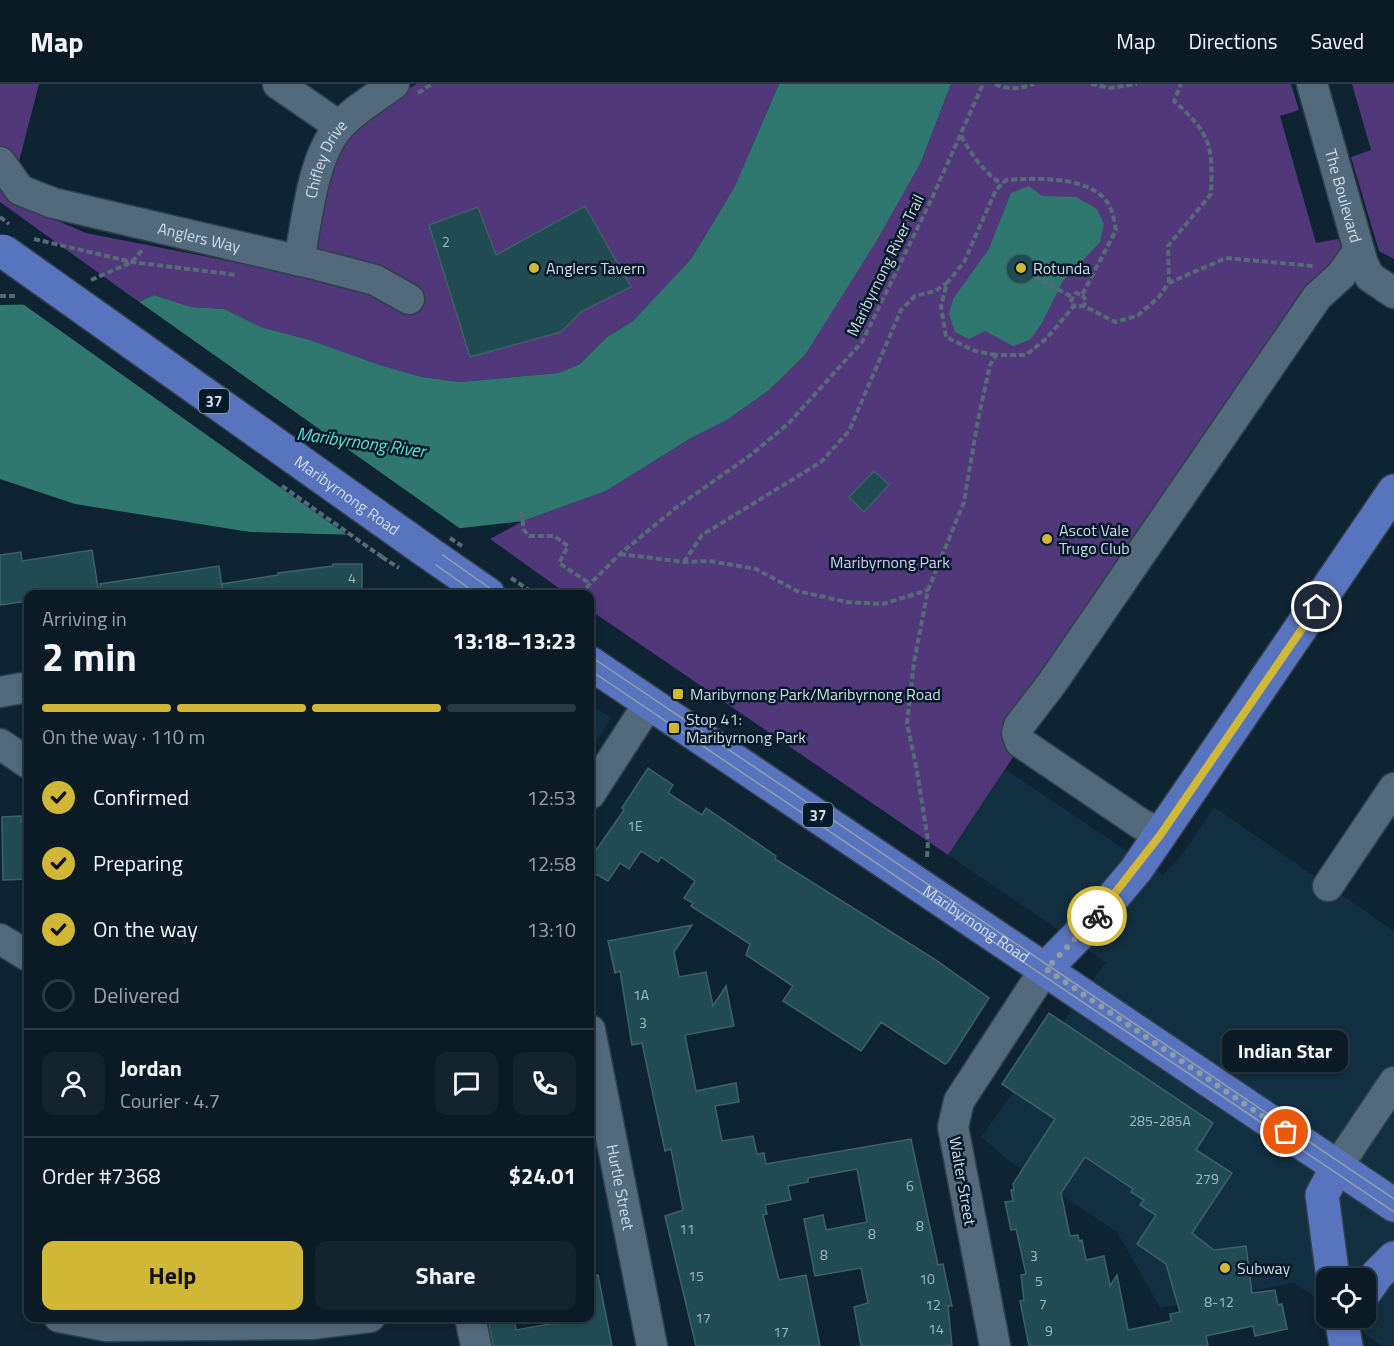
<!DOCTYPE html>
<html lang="en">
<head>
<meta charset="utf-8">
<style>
	:root { --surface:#0a1b26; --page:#13242e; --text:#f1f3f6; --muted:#99a1a7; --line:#2a3943; --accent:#d1b736 }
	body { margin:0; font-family:"Titillium Web",sans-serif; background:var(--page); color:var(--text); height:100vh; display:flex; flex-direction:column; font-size:22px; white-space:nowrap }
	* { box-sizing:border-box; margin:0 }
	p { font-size:20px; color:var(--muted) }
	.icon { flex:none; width:33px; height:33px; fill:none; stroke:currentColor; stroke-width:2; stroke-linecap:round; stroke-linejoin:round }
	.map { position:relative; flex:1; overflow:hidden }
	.panel { position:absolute; left:24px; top:506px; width:570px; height:732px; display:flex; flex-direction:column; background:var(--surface); border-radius:12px; box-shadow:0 3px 9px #0003,0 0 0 2px var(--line) }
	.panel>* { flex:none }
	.fabs { position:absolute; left:1316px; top:1184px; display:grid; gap:12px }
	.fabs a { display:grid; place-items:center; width:60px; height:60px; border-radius:12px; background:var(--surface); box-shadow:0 3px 9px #0003,0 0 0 2px var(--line); font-size:30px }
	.pin { position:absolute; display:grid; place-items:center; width:51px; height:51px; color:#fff; margin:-26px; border:3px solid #fff; border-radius:50%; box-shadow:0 2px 6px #0007 }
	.courier { position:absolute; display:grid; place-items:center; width:60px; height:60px; margin:-30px; border:4px solid #d1b736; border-radius:50%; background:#fff; color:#222; box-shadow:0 2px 8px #0007 }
	.bubble { position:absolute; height:42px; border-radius:12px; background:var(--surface); box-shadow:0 3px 9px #0003,0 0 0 2px var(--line); font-size:20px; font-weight:700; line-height:42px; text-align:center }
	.overview em { font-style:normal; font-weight:700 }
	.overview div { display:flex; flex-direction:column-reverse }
	.overview { display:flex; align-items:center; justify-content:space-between; height:102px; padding:0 18px }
	h1 { font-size:39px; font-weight:700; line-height:45px }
	.bar { display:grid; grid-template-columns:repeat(4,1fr); gap:9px 6px; align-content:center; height:72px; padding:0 18px }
	.bar i { height:8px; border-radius:4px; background:var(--line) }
	.bar .selected { background:var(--accent) }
	.bar p { grid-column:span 4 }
	.line { display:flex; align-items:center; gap:15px; padding:0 18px; border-top:2px solid var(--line) }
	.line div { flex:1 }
	.round { display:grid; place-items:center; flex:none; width:63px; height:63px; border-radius:12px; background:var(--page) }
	ol { padding:0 18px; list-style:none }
	li { display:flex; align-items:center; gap:18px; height:66px }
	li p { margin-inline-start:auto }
	li .icon { padding:6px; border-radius:50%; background:var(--accent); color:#111; stroke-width:4 }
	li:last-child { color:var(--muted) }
	li i { width:33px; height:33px; border:3px solid var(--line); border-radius:50% }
	.action { display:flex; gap:12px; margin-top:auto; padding:12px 18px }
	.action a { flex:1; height:69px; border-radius:12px; background:var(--accent); color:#111; font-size:24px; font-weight:700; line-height:69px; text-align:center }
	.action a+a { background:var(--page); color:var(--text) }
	header { display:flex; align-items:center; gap:36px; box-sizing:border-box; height:84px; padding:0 30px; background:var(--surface); border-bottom:2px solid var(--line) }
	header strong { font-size:28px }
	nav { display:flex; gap:33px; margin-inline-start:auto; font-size:21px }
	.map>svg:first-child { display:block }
</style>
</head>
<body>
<header>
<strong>Map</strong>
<nav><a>Map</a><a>Directions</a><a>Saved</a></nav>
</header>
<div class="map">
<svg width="1394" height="1262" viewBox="0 0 1394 1262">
	<rect width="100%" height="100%" fill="#0e2433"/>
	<path fill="#123042" d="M590,620L611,634L590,667Z
		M1005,685L1163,791L1183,769L1214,723L1394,847V1262H1382L1342,1233H1365V1194H1326V1221L1294,1199L1160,1224L1117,1148L1009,1077L981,1053L1106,878L948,771Z"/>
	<path fill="#51387b" d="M0,0H39L18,81L0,80Z
		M417,0H779L734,104L691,175L633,237L607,253L580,280L558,289L460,298L422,293L380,281L310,256L261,243L224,225L191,223L154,211L139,218L0,118V106L22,122L86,149L306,192C313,155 322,78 345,51C364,28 391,14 417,0Z
		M951,0H1291L1299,26L1280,32L1316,159L1338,155L1346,171L948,771L590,526V510H567L490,455L523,437L606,407L691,354L727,336L768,307L805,271L921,78Z
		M1352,0H1394V175L1379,167L1351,73L1371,66Z"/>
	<path fill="#30786f" d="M779,0H951L921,78L877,156L805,271L768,307L727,336L691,354L606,407L523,437L393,452L250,448L75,420L0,395V221L139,218L154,211L191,223L224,225L261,243L310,256L380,281L422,293L460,298L558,289L580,280L607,253L633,237L691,175L734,104Z
		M1029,102L1042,112L1076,113L1097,125L1104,140L1100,158L1063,197L1042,239L1030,256L1013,262L985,247L969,255L955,248L949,230L953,215L989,165L1011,109Z"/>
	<path fill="#0e2433" d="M135,215L465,448L393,455L350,453L20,218Z"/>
	<path fill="#224c54" stroke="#3f6168" stroke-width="1.5" fill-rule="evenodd" d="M585,122L631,203L582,227L561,248L470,273L429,141L478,123L496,171Z
		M1006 185a15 15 0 1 1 30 0a15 15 0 1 1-30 0Z
		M874,387L889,401L864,428L849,413Z
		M92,466L99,510H27L28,517L0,521V471L21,468L22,477Z
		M333,480H362V510H223L222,500L278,491V489L333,482Z
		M219,482L223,510H101L100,500Z
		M648,684L673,701L668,709L702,731L706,724L776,772L775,775L936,876L989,914L948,978L945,980L881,938L861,967L783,917L793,902L746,871L750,860L691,822L693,819L684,814L695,797L661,773L658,778L641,767L629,785L620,779L608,797L598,791H592L590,775L624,726L622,724Z
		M21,732V738L28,737V795L3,796L2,733Z
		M692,841L674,868L679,893L706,888L713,922L726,902L734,942L685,951L696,1007L736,999L739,1018L715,1022L722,1057L753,1052L757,1070L764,1069L766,1080L911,1055L938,1181L943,1180L948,1204L952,1222H948L952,1262H861L854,1223L868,1219L861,1184L815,1192L804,1135L823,1131L826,1146L867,1138L857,1085L808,1094V1098L788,1102L791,1116L765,1121L767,1130L763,1131L779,1196L806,1191L820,1262H696L665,1132L683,1126L671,1065L665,1067L642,959L632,961L620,887L615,889L608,857Z
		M1049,929L1213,1039L1196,1066L1232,1089L1192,1149L1214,1166L1246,1162L1252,1209L1275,1206L1278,1221L1282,1220L1287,1245L1255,1252L1253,1242L1206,1252L1208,1262H1029L1020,1217L1024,1216L1021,1191L1026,1190L1016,1145L1011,1146L1005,1118L1013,1117L1011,1106H1014L1013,1100L1055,1035L1002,1000ZM1085,1073L1133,1105L1131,1108L1144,1116L1140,1121L1156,1131L1137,1160L1166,1180L1180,1228L1170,1230L1171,1237L1128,1246L1117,1191L1110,1202L1104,1172L1086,1176L1082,1156L1079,1157L1078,1151L1070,1152L1061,1109Z
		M598,1191L612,1262H493L488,1233H514L516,1246L590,1233V1192Z"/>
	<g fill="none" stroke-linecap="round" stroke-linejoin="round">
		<defs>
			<g id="minor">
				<path d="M278,0L339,42"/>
				<path id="s1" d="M1312,0L1363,180L1370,193L1394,209"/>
				<path id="s2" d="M0,78L20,106L53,119L318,181L375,196L409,215"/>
				<path id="s3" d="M299,177C307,137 312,74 339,43C353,26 377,13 394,0"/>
				<path d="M0,608L28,603"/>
				<path d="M0,660L28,679"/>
				<path d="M590,710L649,619"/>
				<path d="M1162,750L1141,740L1020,658L1017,649L1019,642L1052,599L1317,213L1341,191L1359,166"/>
				<path d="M1328,802L1394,704"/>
				<path d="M0,855L28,872"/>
				<path id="s4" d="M590,946L652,1262"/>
				<path d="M1337,1083L1394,998"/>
				<path d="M59,1233L106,1242L312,1240L370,1233"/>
				<path d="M470,1233L476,1262"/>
				<path d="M995,1262L953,1043L959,1017L1045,885"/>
			</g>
			<g id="major">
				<path d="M426,467L488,510"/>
				<path id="s5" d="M590,579L1394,1121"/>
				<path d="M1045,885L1099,830L1136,786L1394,407"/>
				<path d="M1333,1194L1322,1111L1337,1083"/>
				<path d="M1365,1208L1377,1191L1394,1174"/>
				<path d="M1341,1233L1346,1262"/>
			</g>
		</defs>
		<use href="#minor" stroke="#313f4b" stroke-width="33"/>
		<use href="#major" stroke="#313f4b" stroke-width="36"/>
		<path stroke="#576a77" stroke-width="4" stroke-dasharray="6 3" stroke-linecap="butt" d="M995,0C1007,6 1022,5 1034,0
			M1091,0L1110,4L1137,0
			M418,9L432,0
			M961,52C972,71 983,88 1002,100
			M0,133L9,140
			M34,155L132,178L237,191
			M1034,192L1072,213
			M91,196L132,178L143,165
			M1169,199L1168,162L1211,110C1213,62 1211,50 1174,17L1181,0
			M1082,211L1086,216L1084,222
			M0,212H17
			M996,271L975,267L946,253L941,222L947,199L964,178L996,106L1006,96C1035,94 1095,91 1110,123C1114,130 1114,139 1116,146L1082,211L1076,209L1070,218L1074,222
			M521,427L524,446L529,452H554L568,462L559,479L589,499
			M620,470L684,478L710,477L756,485L797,507L847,518L883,520L928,506
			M382,473L399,484
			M684,478L702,451L821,378L849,347L901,226L915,212L935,207L947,199
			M511,494L535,510
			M580,510L620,470L677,423L752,370L789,339L862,258L932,114L983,0
			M927,773L928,757L917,687L907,639L914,578L928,506L964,418L977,341L990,281L996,271H1026L1047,254L1074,222H1084L1115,238L1137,232L1158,214L1169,199L1226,174L1313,182"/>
		<use href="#minor" stroke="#526a7c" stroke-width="30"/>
		<use href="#major" stroke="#5974be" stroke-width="33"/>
		<path stroke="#90a1ad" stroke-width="1.5" d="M0,158L498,510
			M0,172L477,510
			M590,572L1394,1115
			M590,586L1394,1128"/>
		<defs>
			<g id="major-bridge">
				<path id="s6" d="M3,167L426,467"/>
			</g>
		</defs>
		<use href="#major-bridge" stroke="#313f4b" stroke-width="36" stroke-linecap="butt"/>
		<path stroke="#576a77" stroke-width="4" stroke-dasharray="6 3" stroke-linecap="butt" d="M282,402L382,473
			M450,454L462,462"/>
		<use href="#major-bridge" stroke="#5974be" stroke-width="33"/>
	</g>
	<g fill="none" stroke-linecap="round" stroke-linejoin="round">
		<path stroke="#8b9ca7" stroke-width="6" stroke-dasharray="0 10.8" d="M1097,832L1046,885L1286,1048"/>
		<path stroke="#d1b736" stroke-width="8" d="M1097,832L1161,750L1317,523"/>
	</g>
	<g fill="#d1b736" stroke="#051a29" stroke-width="2">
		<circle cx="534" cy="184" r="6"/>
		<circle cx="1021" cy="184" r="6"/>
		<circle cx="1047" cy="455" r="6"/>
		<rect x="672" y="604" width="12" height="12" rx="3"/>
		<rect x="668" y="638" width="12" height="12" rx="3"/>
		<circle cx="1225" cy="1184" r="6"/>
	</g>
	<g text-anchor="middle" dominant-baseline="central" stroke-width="5" stroke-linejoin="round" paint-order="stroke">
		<g font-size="14" fill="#a3b8c2">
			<text x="446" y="157">2</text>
			<text x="352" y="493">4</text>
			<text x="635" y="741">1E</text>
			<text x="641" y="910">1A</text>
			<text x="643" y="938">3</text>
			<text x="1160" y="1036">285-285A</text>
			<text x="1207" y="1094">279</text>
			<text x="910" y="1101">6</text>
			<text x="920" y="1141">8</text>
			<text x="687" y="1144">11</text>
			<text x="872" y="1149">8</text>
			<text x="824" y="1170">8</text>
			<text x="1034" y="1171">3</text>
			<text x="696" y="1191">15</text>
			<text x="927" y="1194">10</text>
			<text x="1039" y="1196">5</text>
			<text x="1219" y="1217">8-12</text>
			<text x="1043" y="1219">7</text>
			<text x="933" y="1220">12</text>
			<text x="703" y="1233">17</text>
			<text x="936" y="1244">14</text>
			<text x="1049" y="1246">9</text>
			<text x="781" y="1247">17</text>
		</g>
		<g fill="#051a29" stroke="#92a2ad" stroke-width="1.5">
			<rect x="199" y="305" width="30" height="24" rx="4.5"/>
			<rect x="803" y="719" width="30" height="24" rx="4.5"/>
		</g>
		<g font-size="15" font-weight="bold" fill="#cedce6">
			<text x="214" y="317">37</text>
			<text x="818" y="731">37</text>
		</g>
		<g font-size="16" fill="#cedce6" stroke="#051a29">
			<text stroke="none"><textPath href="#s3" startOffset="106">Chifley Drive</textPath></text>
			<text stroke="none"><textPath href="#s1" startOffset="116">The Boulevard</textPath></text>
			<text stroke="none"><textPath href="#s2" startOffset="220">Anglers Way</textPath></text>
			<text transform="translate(885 181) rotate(-64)">Maribyrnong River Trail</text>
			<text stroke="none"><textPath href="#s6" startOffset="422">Maribyrnong Road</textPath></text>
			<text stroke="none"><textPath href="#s5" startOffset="466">Maribyrnong Road</textPath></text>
			<text transform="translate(963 1097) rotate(80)">Walter Street</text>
			<text stroke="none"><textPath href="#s4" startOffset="160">Hurtle Street</textPath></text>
		</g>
		<g font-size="16" fill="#cedce6" stroke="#051a29" text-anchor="start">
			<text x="546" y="184">Anglers Tavern</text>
			<text x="1033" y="184">Rotunda</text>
			<text x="1059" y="446">Ascot Vale<tspan x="1059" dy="18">Trugo Club</tspan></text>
			<text x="690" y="610">Maribyrnong Park/Maribyrnong Road</text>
			<text x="686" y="635">Stop 41:<tspan x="686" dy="18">Maribyrnong Park</tspan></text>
			<text x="1237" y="1184">Subway</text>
		</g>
		<g font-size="16" fill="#d6c9f4" stroke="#051a29">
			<text x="890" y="478">Maribyrnong Park</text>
		</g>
		<g font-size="18" font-style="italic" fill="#59e3d1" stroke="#051a29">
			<text transform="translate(361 358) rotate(8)">Maribyrnong River</text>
		</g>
	</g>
</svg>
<div class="fabs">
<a><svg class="icon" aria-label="locate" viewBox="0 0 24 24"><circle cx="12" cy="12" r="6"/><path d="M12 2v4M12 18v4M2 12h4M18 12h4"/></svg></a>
</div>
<div class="pin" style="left:1286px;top:1048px;background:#ea580c"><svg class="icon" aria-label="bag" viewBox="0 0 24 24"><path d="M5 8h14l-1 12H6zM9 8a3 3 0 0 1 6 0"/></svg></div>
<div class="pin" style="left:1317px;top:523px;background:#1f2937"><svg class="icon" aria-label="home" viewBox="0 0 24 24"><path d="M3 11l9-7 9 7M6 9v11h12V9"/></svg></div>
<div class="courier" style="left:1097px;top:832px"><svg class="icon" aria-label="bike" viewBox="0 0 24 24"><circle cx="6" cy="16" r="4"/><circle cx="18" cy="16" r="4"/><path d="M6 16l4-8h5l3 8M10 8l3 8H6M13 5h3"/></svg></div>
<div class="bubble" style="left:1222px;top:946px;width:126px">Indian Star</div>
<section class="panel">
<div class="overview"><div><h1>2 min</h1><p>Arriving in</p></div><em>13:18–13:23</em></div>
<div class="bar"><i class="selected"></i><i class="selected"></i><i class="selected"></i><i></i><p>On the way · 110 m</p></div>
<ol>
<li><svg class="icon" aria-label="check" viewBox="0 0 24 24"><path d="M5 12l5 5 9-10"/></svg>Confirmed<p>12:53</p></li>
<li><svg class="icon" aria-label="check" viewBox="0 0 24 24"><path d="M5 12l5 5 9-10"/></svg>Preparing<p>12:58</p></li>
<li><svg class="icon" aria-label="check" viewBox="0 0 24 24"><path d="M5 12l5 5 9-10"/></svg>On the way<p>13:10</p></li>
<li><i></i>Delivered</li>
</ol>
<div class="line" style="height:108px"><a class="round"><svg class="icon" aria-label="person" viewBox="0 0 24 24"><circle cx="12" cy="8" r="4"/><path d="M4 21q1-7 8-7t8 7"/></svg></a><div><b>Jordan</b><p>Courier · 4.7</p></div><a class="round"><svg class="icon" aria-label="chat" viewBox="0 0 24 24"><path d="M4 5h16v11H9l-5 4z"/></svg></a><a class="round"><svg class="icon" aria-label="phone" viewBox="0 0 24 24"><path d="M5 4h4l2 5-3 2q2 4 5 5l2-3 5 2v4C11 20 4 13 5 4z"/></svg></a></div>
<div class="line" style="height:78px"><div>Order #7368</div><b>$24.01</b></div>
<div class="action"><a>Help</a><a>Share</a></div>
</section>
</div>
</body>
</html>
